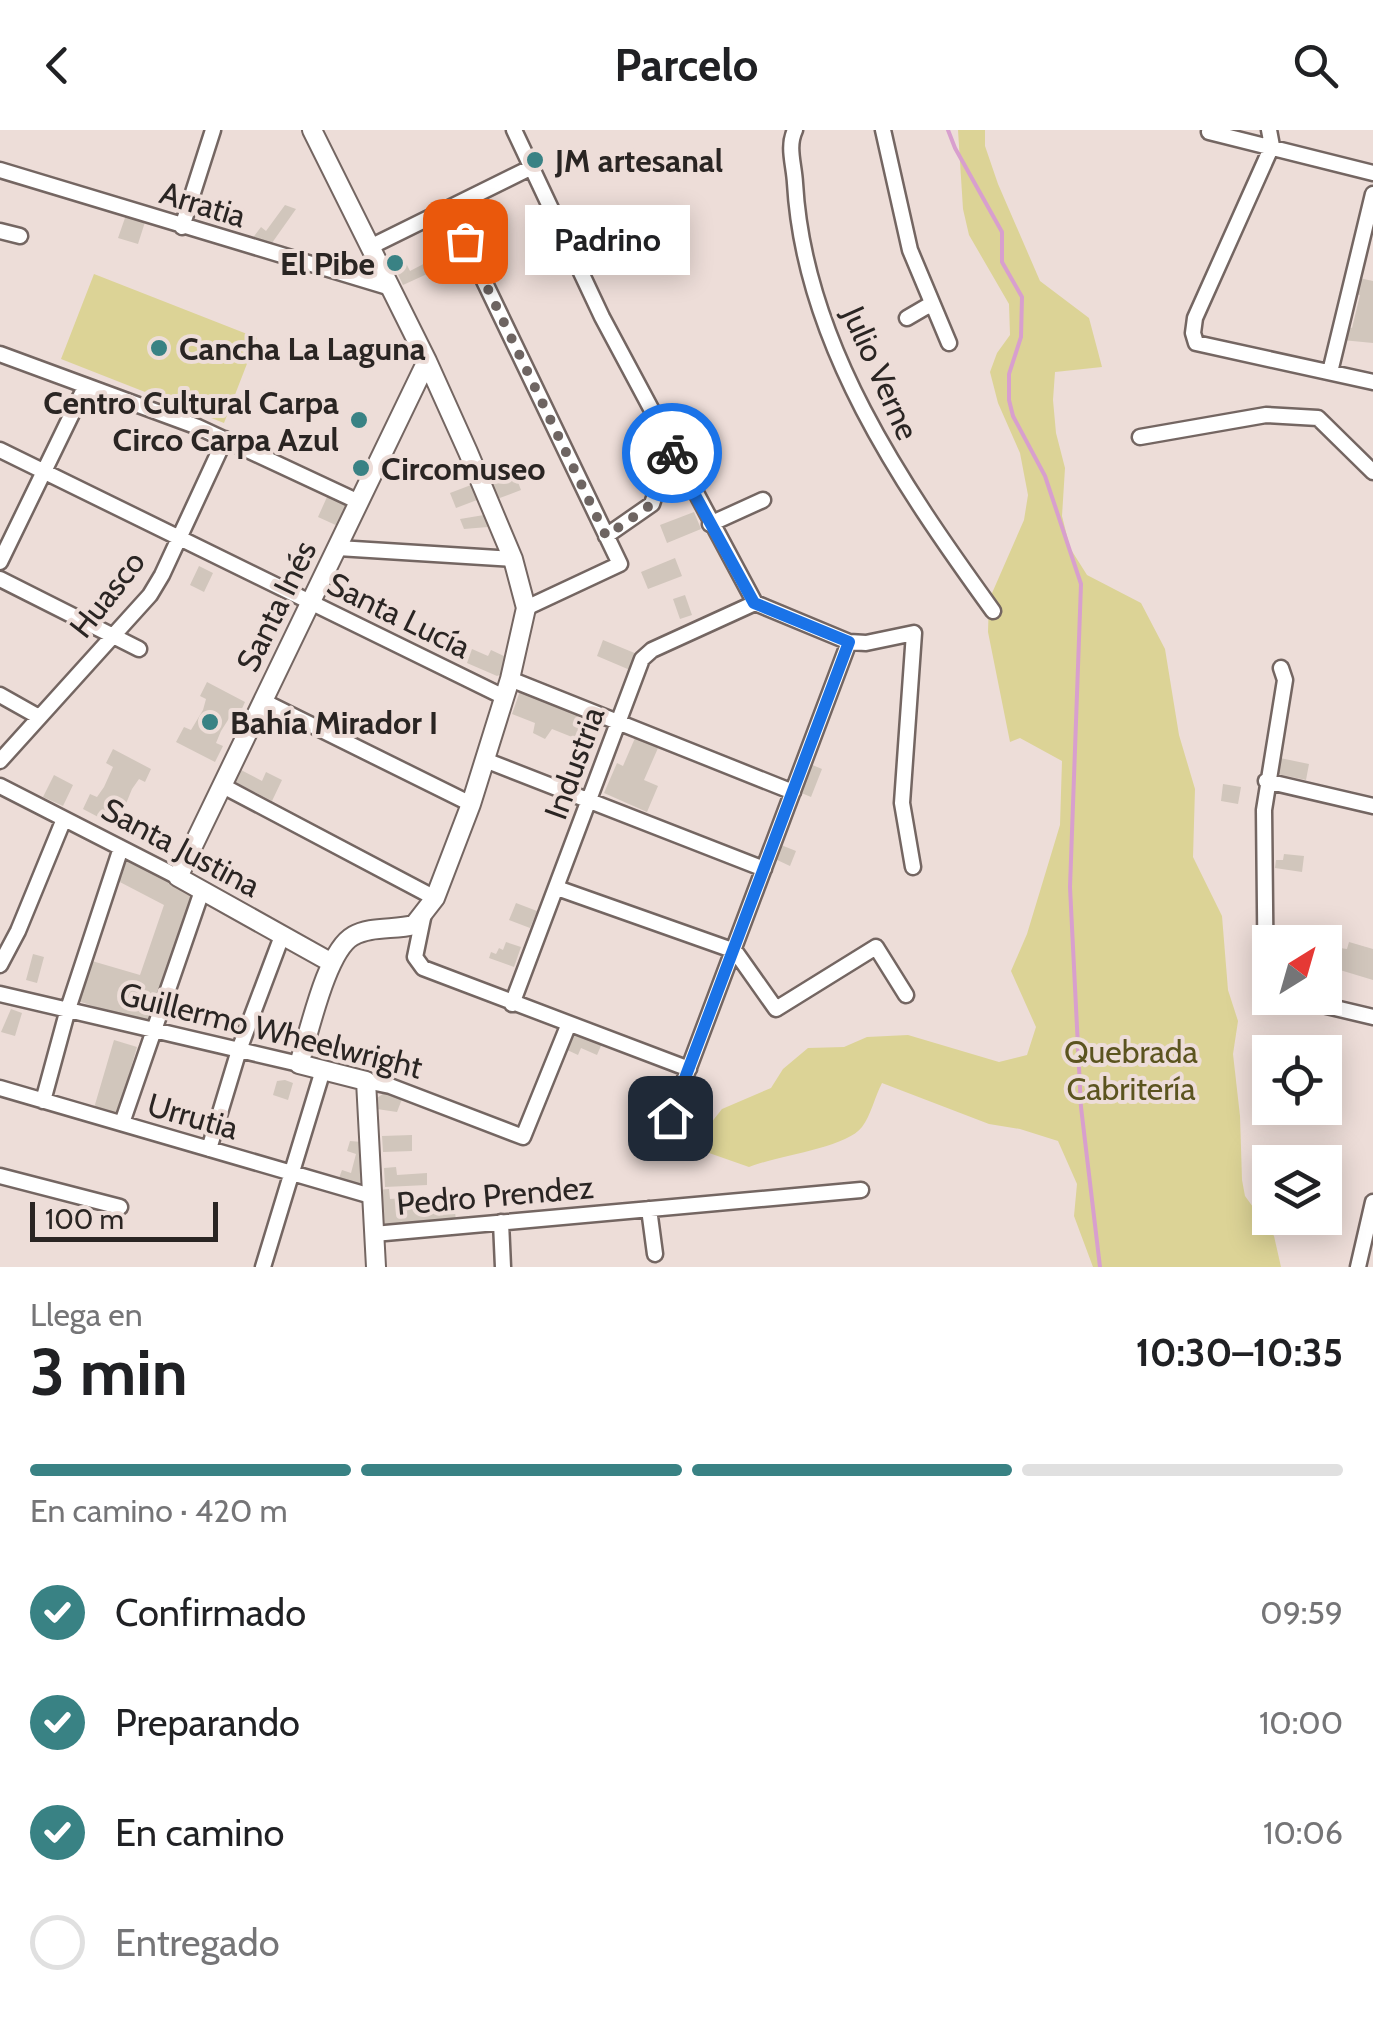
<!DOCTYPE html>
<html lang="es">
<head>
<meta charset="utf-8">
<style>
	:root { --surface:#fff; --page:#f6f6f6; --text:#202124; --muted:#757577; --line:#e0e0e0; --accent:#398284 }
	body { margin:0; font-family:Cabin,sans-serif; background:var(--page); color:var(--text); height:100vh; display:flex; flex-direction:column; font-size:38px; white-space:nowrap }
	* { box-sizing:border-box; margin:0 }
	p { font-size:32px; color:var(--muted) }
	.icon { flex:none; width:55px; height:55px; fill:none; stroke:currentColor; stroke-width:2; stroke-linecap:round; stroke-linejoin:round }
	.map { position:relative; height:1137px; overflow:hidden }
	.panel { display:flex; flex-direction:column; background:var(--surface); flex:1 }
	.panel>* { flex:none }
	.needle { width:65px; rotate:37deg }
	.fabs { position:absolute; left:1252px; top:795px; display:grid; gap:20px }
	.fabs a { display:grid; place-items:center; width:90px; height:90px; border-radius:0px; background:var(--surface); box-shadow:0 5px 25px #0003; font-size:50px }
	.scale { position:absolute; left:30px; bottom:25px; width:188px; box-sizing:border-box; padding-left:10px; border:5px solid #2a2523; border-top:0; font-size:28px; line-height:35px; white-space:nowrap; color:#2a2523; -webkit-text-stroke:8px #edddd8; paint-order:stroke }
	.pin { position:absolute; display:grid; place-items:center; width:85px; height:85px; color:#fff; margin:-42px; border-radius:20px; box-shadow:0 5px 15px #0006 }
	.courier { position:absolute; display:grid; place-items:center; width:100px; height:100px; margin:-50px; border:8px solid #1a73e8; border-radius:50%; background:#fff; color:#222; box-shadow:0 2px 12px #0007 }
	.bubble { position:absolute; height:70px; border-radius:0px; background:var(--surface); box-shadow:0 5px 25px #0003; font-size:32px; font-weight:700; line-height:70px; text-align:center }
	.head em { font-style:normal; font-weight:700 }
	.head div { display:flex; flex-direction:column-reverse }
	.head { display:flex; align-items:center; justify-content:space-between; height:170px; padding:0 30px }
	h1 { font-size:65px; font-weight:700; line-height:75px }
	.bar { display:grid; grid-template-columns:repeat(4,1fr); gap:15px 10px; align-content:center; height:120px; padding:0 30px }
	.bar i { height:12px; border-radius:8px; background:var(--line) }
	.bar .on { background:var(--accent) }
	.bar p { grid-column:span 4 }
	ol { padding:0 30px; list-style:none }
	li { display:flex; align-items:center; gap:30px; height:110px }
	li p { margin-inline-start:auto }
	li .icon { padding:10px; border-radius:50%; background:var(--accent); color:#fff; stroke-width:4 }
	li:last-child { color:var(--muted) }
	li i { width:55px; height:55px; border:5px solid var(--line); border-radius:50% }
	header { display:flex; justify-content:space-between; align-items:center; height:130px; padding:0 30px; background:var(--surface); font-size:45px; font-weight:700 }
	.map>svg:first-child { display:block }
</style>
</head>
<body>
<header><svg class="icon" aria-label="back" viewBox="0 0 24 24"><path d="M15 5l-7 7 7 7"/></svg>Parcelo<svg class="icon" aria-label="search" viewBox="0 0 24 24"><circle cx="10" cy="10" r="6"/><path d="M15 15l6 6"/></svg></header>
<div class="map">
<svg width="1373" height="1137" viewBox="0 0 1373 1137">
	<rect width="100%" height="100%" fill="#edddd8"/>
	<path fill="#dcd396" d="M958,0H985V16L998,54L1040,151L1089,188L1102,237L1055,242L1053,270L1056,303L1065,338L1062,386L1070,418L1087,445L1141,473L1165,519L1179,605L1195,659L1193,727L1222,786L1228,860L1238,891L1233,924L1240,986L1242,1050L1245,1066L1274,1106L1281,1137H1093L1074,1086L1077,1054L1058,1011L1020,999L989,994L882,953C875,966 871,985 862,997C846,1018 776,1026 749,1037L692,1017L722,979L771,958L783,939L808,918L844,917L867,907L908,905L999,932L1027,925L1036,897L1011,841L1027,804L1060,695L1062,631L1020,608L1010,612L988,502L989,470L1024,390L1028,365L1020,323L998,273L990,242L997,223L1010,205L1009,174L969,105L963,79Z
		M94,144L257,208L224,293L61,229Z"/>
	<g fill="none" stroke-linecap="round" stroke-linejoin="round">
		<path stroke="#d89fce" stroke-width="4" d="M948,0L955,18L1002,102V132L1022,167L1021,207L1009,244V270L1013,286L1045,346L1081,454L1070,757L1081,977L1100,1137"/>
	</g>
	<path fill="#d1c6bc" d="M285,75L296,79L267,120L252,109L261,97L266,101Z
		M126,85L145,92L138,114L118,108Z
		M433,129L438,139L403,155L394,136L405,131L410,141Z
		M1359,148L1373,151V213L1342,210L1346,197L1352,198L1360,165L1354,164Z
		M502,337L504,342L513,339L521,360L497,369L492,355L494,348L492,341Z
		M471,355L477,370L456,378L450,363Z
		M327,367L349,377L340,397L318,387Z
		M694,382L701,399L667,413L660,395Z
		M484,385L488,397L464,399L460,389Z
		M675,428L682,446L648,459L641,442Z
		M199,436L213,443L204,462L190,455Z
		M685,465L692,485L680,489L673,469Z
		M603,510L637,524L630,540L597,526Z
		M472,519L488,526L491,520L506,527L502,544L497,546L467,533Z
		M207,552L245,572L239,585L233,582L221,601L216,613L223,616L215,632L176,612L184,597L191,600L203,580L206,569L200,566Z
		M520,561L601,592L592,615L552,599L545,609L533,603L535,593L512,584Z
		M635,608L658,618L644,650L658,656L647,682L604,663L617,633L623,636Z
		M113,619L151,639L145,652L139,649L132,659L123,681L129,684L121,699L83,679L90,664L97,667L104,657L113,637L106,633Z
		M1280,628L1309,634L1306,650L1277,644Z
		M810,634L822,639L811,667L799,662Z
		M241,640L262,651L266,642L282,650L272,671L235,652Z
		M54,645L73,655L63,676L43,667Z
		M1223,654L1241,657L1238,674L1221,671Z
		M781,715L796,721L790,736L775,729Z
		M1284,724L1304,726L1302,742L1275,738L1276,730H1283Z
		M123,726L189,762L194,773L153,896L78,871L92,831L140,845L164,775L116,750Z
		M516,773L537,781L530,798L509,790Z
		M506,812L521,817L514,837L489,828L491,822L496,824L499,818L503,820Z
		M1349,812L1373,819V850L1330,837L1333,817L1347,819Z
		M33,824L44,827L37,853L26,850Z
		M11,879L22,883L15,906L1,902Z
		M576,901L603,911L597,925L581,918L578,925L565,919L571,903Z
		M114,910L137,917L117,985L94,978Z
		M285,950L293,953L288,970L273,965L277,951Z
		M384,963L402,969L397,982L377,979V968Z
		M412,1005V1021L383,1022L382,1006Z
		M350,1011L362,1012L363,1055L339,1048L342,1040L351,1043L356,1024L347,1021Z
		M396,1037L397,1045L427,1043V1055L385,1057L384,1038Z
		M389,1059L390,1069L447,1065L448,1081H455L456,1092L386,1097L380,1093L378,1060Z"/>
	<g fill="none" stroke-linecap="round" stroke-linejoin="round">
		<defs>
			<path id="minor" d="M514,0L602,187L755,473L849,512L866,513L914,503L902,673L913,737
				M795,0C787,17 794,34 795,53C804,213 902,355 993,481
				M883,0L910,120L949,213
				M1269,0L1272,16L1195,188L1193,203L1196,213L1373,252
				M1209,2L1373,43
				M0,40L391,158
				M449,78L620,434L526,478
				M182,97L213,0
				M0,101L20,106
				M370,117L532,37
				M907,188L931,174
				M0,224L198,297L359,372
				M1330,242L1373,64
				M1140,307L1266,285L1318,288L1373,342
				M0,320L504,567
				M710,394L763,370
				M606,406L652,374L670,319
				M338,418L513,429
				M0,432L85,257
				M0,449L139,519
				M510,549L793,662
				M0,565L39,587
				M263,571L471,674
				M485,630L764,739
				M0,631L150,465L162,445L225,309
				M1266,651L1373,676
				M0,656L178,747
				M223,656L435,768
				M557,758L735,821L776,879L876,817L906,865
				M423,788L415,827L423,838L689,939
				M0,835L18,801L64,689
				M0,864L299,934
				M1293,868L1373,887
				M1266,872L1264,680L1285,550L1281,538
				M512,874L642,529L652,520L755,473
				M366,951L390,956L523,1007L568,896
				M0,958L371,1066
				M43,971L68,879L121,718
				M122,993L202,761
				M209,1019L239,920L282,806
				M658,1020L849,512
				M0,1046L120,1077
				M649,1079L655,1124
				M501,1092L503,1137
				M374,1104L861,1060
				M263,1137L323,940
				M1358,1137L1373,1072"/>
			<path id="tertiary" d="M312,0L427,231L468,322L513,429L526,478L510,549L471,674L435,768L414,795C395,800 370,796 353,806C326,821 309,904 299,934L366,951L376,1137
				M332,833L178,747L427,231"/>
		</defs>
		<use href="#minor" stroke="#746662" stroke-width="19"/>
		<use href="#tertiary" stroke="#746662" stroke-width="22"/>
		<use href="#minor" stroke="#fff" stroke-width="14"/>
		<use href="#tertiary" stroke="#fff" stroke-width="18"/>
	</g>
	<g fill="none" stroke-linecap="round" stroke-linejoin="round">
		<path stroke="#6e6562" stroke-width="10" stroke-dasharray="0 18" d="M465,111L606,406L652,374L670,319L672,323"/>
		<path stroke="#1a73e8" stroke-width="12" d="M670,988L849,512L754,473L672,323"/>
	</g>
	<g fill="#398284" stroke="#edddd8" stroke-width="4">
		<circle cx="535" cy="30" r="10"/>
		<circle cx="395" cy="133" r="10"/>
		<circle cx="159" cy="218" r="10"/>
		<circle cx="359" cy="290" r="10"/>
		<circle cx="361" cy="338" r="10"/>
		<circle cx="210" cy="592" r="10"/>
	</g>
	<g text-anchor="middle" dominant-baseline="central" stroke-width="8" stroke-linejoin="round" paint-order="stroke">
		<g font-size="32" font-weight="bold" fill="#2a2523" stroke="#edddd8" text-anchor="start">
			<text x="555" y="30">JM artesanal</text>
			<text x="375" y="133" text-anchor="end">El Pibe</text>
			<text x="179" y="218">Cancha La Laguna</text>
			<text x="339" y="272" text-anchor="end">Centro Cultural Carpa<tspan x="339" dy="37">Circo Carpa Azul</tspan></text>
			<text x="381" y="338">Circomuseo</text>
			<text x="230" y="592">Bahía Mirador I</text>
		</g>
		<g font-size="32" fill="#2a2523" stroke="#edddd8">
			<text transform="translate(203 74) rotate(17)">Arratia</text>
			<text transform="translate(881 243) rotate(66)">Julio Verne</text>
			<text transform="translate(107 464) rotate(-52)">Huasco</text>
			<text transform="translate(276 476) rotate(-64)">Santa Inés</text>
			<text transform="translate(399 485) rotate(26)">Santa Lucía</text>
			<text transform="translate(574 633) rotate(-70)">Industria</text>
			<text transform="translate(181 717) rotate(28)">Santa Justina</text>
			<text transform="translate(271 900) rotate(14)">Guillermo Wheelwright</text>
			<text transform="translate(193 986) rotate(16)">Urrutia</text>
			<text transform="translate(495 1065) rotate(-5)">Pedro Prendez</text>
		</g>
		<g font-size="32" fill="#5b541f" stroke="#edddd8">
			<text x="1131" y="921">Quebrada<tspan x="1131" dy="37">Cabritería</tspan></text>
		</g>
	</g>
</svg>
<div class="fabs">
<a><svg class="needle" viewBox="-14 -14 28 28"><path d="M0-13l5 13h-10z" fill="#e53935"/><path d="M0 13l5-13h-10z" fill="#757577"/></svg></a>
<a><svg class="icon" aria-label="locate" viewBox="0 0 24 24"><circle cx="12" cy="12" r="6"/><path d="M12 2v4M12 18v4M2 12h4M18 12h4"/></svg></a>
<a><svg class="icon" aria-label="layers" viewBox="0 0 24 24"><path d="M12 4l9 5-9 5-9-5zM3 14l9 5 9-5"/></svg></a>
</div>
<div class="scale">100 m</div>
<div class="pin" style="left:465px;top:111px;background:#ea580c"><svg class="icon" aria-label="bag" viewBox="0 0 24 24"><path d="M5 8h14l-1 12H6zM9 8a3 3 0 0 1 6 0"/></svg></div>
<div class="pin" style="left:670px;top:988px;background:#1f2937"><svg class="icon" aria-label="home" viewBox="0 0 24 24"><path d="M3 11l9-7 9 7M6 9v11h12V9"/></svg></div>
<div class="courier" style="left:672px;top:323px"><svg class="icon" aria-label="bike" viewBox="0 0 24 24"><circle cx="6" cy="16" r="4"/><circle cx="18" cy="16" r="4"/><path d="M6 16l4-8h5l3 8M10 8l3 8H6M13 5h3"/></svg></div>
<div class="bubble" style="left:525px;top:75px;width:165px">Padrino</div>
</div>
<section class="panel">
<div class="head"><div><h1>3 min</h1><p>Llega en</p></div><em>10:30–10:35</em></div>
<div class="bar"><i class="on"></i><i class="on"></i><i class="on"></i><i></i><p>En camino · 420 m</p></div>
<ol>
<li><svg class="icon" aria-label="check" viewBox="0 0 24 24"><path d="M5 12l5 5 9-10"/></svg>Confirmado<p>09:59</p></li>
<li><svg class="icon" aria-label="check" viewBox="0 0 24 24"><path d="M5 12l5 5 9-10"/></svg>Preparando<p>10:00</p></li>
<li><svg class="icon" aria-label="check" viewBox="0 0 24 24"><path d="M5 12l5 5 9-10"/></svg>En camino<p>10:06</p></li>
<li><i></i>Entregado</li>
</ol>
</section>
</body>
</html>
